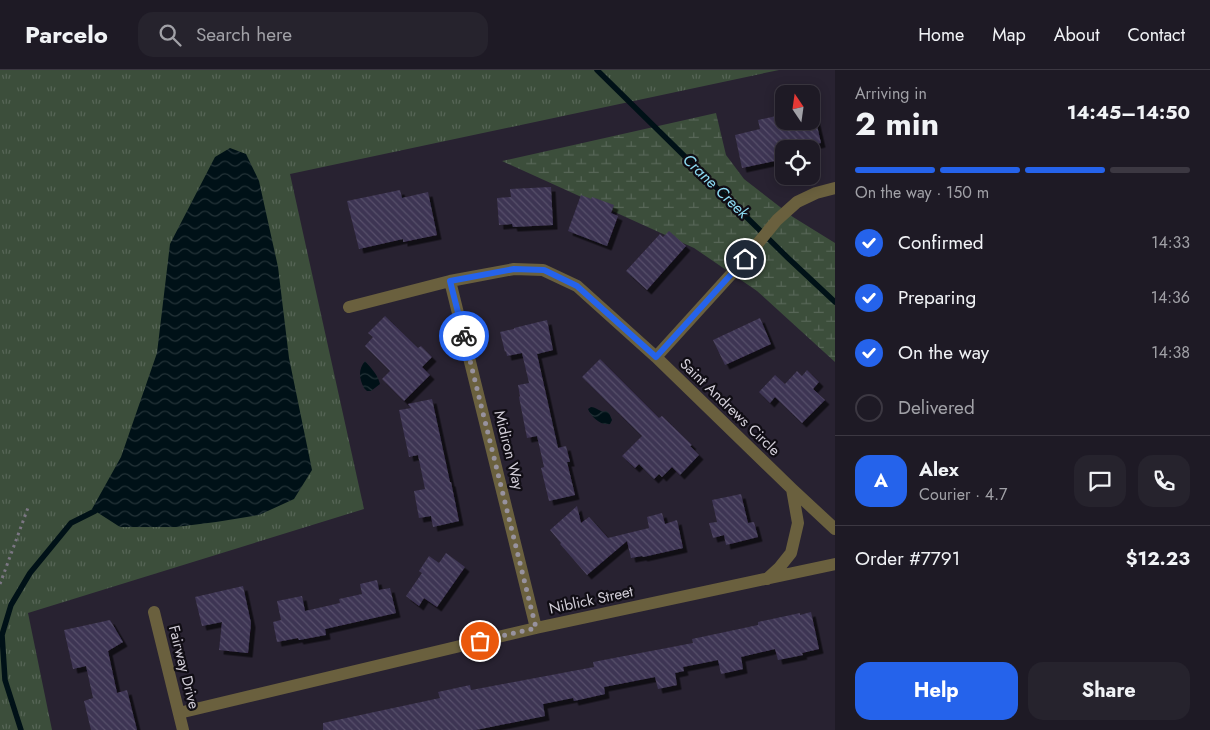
<!DOCTYPE html>
<html lang="en">
<head>
<meta charset="utf-8">
<style>
	:root { --surface:#1e1a25; --page:#26232d; --text:#f1f3f6; --muted:#a1a1a7; --line:#3c3842; --accent:#2563eb }
	body { margin:0; font-family:Jost,sans-serif; background:var(--page); color:var(--text); height:100vh; display:flex; flex-direction:column; font-size:19px; white-space:nowrap }
	* { box-sizing:border-box; margin:0 }
	p { font-size:16px; color:var(--muted) }
	.icon { flex:none; width:28px; height:28px; fill:none; stroke:currentColor; stroke-width:2; stroke-linecap:round; stroke-linejoin:round }
	.map { position:relative; flex:1; overflow:hidden }
	.drawer { display:flex; flex-direction:column; background:var(--surface); width:375px }
	.drawer>* { flex:none }
	.needle { width:32px; rotate:347deg }
	.fabs { position:absolute; left:775px; top:15px; display:grid; gap:10px }
	.fabs a { display:grid; place-items:center; width:45px; height:45px; border-radius:10px; background:var(--surface); box-shadow:0 2px 12px #0003,0 0 0 1px var(--line); font-size:25px }
	.pin { position:absolute; display:grid; place-items:center; width:42px; height:42px; color:#fff; margin:-21px; border:2px solid #fff; border-radius:50%; box-shadow:0 1px 5px #0007 }
	.courier { position:absolute; display:grid; place-items:center; width:50px; height:50px; margin:-25px; border:4px solid #2563eb; border-radius:50%; background:#fff; color:#222; box-shadow:0 1px 6px #0007 }
	.overview em { font-style:normal; font-weight:700 }
	.overview div { display:flex; flex-direction:column-reverse }
	.overview { display:flex; align-items:center; justify-content:space-between; height:85px; padding:0 20px }
	h1 { font-size:32px; font-weight:700; line-height:38px }
	.bar { display:grid; grid-template-columns:repeat(4,1fr); gap:8px 5px; align-content:center; height:60px; padding:0 20px }
	.bar i { height:6px; border-radius:4px; background:var(--line) }
	.bar .selected { background:var(--accent) }
	.bar p { grid-column:span 4 }
	.line { display:flex; align-items:center; gap:12px; padding:0 20px; border-top:1px solid var(--line) }
	.line div { flex:1 }
	.round { display:grid; place-items:center; flex:none; width:52px; height:52px; border-radius:15px; background:var(--page) }
	ol { padding:0 20px; list-style:none }
	li { display:flex; align-items:center; gap:15px; height:55px }
	li p { margin-inline-start:auto }
	li .icon { padding:5px; border-radius:50%; background:var(--accent); color:#fff; stroke-width:4 }
	li:last-child { color:var(--muted) }
	li i { width:28px; height:28px; border:2px solid var(--line); border-radius:50% }
	.primary-button { display:flex; gap:10px; margin-top:auto; padding:10px 20px }
	.primary-button a { flex:1; height:58px; border-radius:15px; background:var(--accent); color:#fff; font-size:20px; font-weight:700; line-height:58px; text-align:center }
	.primary-button a+a { background:var(--page); color:var(--text) }
	header { display:flex; align-items:center; gap:30px; box-sizing:border-box; height:70px; padding:0 25px; background:var(--surface); border-bottom:1px solid var(--line) }
	header strong { font-size:24px }
	nav { display:flex; gap:28px; margin-inline-start:auto; font-size:18px }
	.search { width:350px; height:45px; background:var(--page); display:flex; align-items:center; gap:12px; box-sizing:border-box; padding:0 18px; border-radius:15px; color:var(--muted); font-size:19px }
	main { display:flex; flex:1; min-height:0 }
	.map>svg:first-child { display:block }
</style>
</head>
<body>
<header>
<strong>Parcelo</strong>
<div class="search"><svg class="icon" aria-label="search" viewBox="0 0 24 24"><circle cx="10" cy="10" r="6"/><path d="M15 15l6 6"/></svg>Search here</div>
<nav><a>Home</a><a>Map</a><a>About</a><a>Contact</a></nav>
</header>
<main>
<div class="map">
<svg width="835" height="660" viewBox="0 0 835 660">
	<defs>
		<pattern id="grass-tufts" width="24" height="20" patternUnits="userSpaceOnUse" patternTransform="scale(1.25)"><rect width="24" height="20" fill="#3c4e3b"/><path d="M3 7l-1-3M5 7V3M7 7l1-3M15 17l-1-3M17 17v-4M19 17l1-3" fill="none" stroke="#576657"/></pattern>
		<pattern id="wetland-marsh" width="20" height="14" patternUnits="userSpaceOnUse" patternTransform="scale(1.25)"><rect width="20" height="14" fill="#3c4e3b"/><path d="M1 5h8M5 5V1M11 12h8M15 12V8" fill="none" stroke="#576657"/></pattern>
		<pattern id="water-waves" width="16" height="10" patternUnits="userSpaceOnUse" patternTransform="scale(1.25)"><rect width="16" height="10" fill="#001117"/><path d="M0 5q4-4 8 0t8 0" fill="none" stroke="#243338"/></pattern>
		<pattern id="building-back-hatch" width="6" height="6" patternUnits="userSpaceOnUse" patternTransform="scale(1.25)"><rect width="6" height="6" fill="#3d3453"/><path d="M-1 5l2 2M0 0l6 6M5-1l2 2" fill="none" stroke="#58506b"/></pattern>
		<filter id="shadow"><feDropShadow dx="4.5" dy="4.5" stdDeviation="0" flood-color="#0009"/></filter>
	</defs>
	<rect width="100%" height="100%" fill="#282231"/>
	<path fill="url(#grass-tufts)" d="M0,0H779L290,104L364,439L28,543L52,660H0Z"/>
	<path fill="url(#wetland-marsh)" d="M716,43L726,85L744,109L793,147L835,173V292L757,221L694,178L502,91Z"/>
	<path fill="url(#water-waves)" d="M230,78L246,84L259,111L278,197L289,288L312,400L294,429L259,445L216,452L176,457H120L92,439L121,387L157,283L170,174L215,87Z
		M365,291C371,298 378,305 380,314L371,321H367L364,318C359,308 358,300 365,291Z
		M591,337C597,337 600,343 606,341L609,343L612,350L610,354C601,356 591,347 588,339Z"/>
	<g fill="none" stroke-linecap="round" stroke-linejoin="round">
		<path stroke="#001117" stroke-width="5.5" d="M597,0L788,188L835,232
			M21,660L5,610L2,565L11,535L30,503L71,453L95,441"/>
	</g>
	<path fill="url(#building-back-hatch)" filter="url(#shadow)" d="M781,45L782,47L784,46V55L798,51H811V48L815,47L821,73L796,79H784V89L742,98L735,65L760,59L758,50Z
		M551,117L553,155L513,157L512,154L499,155L497,128L511,127L510,119Z
		M400,120L402,128L428,122L437,165L403,172V169L359,179L347,131Z
		M581,125L591,129L592,127L614,135L611,143L618,146L607,176L568,161Z
		M669,161L686,176L647,220L626,201L660,164L663,167Z
		M385,246L418,278L421,276L432,287L422,297L430,305L404,331L382,309L390,301L365,276L373,267L368,263Z
		M760,248L771,274L725,295L713,270Z
		M547,250L553,280L537,284L558,378L566,376L570,392H567L575,425L549,431L541,398L544,397L537,366L527,368L519,327L520,326L518,315L529,313L522,283L507,286L506,281L505,282L500,262L514,259V258Z
		M600,289L659,348L662,346L692,375L690,376L699,385L680,405L672,397L662,407L659,404L654,409L639,394L635,398L622,386L642,366L582,307Z
		M807,300L819,312L813,319L825,330L802,353L775,327L770,333L759,322L775,305L785,314L797,301L802,306Z
		M432,329L450,412H451L459,451L433,457L431,446L419,448L414,421L425,419L418,385L409,387L399,340L411,338L408,334Z
		M741,424L748,453L754,452L758,467L726,475L724,465L713,468L709,453L717,452L712,430Z
		M577,436L581,453L589,447L608,468L649,458L647,447L662,443L665,454L677,450L683,478L643,487L642,486L631,488L627,471L587,505L560,474L561,473L550,460Z
		M446,483L465,497L437,537L424,528L419,536L406,526L422,503L419,501L429,486L439,493Z
		M377,510L379,520L390,518L396,543L325,559L326,565L299,570L298,568L277,572L273,552L281,550L277,531L302,526L305,541L340,533L339,529L362,524L360,514Z
		M243,516L251,553L248,583L219,580L222,552L202,556L195,527Z
		M811,542L819,579L802,583L803,585L778,590L775,579L741,587L743,599L721,604L718,590L683,597L684,601L675,603L677,615L658,619L655,607L604,617L605,624L574,631L573,628L543,634L545,646L476,660H323V653L440,628L438,622L470,615L471,620L594,597L593,592L693,573L692,569L758,555V552L800,543V545Z
		M110,550L123,572L108,581L117,623L127,620L137,660H91L84,631L93,628L86,596L73,599L64,560Z"/>
	<g fill="none" stroke-linecap="round" stroke-linejoin="round">
		<path stroke="#7b7683" stroke-width="3" stroke-dasharray="2.5 4" stroke-linecap="butt" d="M0,514L29,435"/>
		<path stroke="#6a603e" stroke-width="12" d="M450,211L536,558
			M349,237L450,211L514,199L543,200L577,216L656,287L792,419L835,459
			M656,287L745,189L777,150L797,132L816,123L835,118
			M767,509L779,498L791,483L798,453L792,419
			M154,542L183,660
			M179,643L536,558L835,494"/>
	</g>
	<g fill="none" stroke-linecap="round" stroke-linejoin="round">
		<path stroke="#97929e" stroke-width="5" stroke-dasharray="0 9" d="M464,266L536,558L480,571"/>
		<path stroke="#2563eb" stroke-width="6" d="M464,266L450,211L514,199L544,200L577,216L656,287L745,189"/>
	</g>
	<g text-anchor="middle" dominant-baseline="central" stroke-width="4.5" stroke-linejoin="round" paint-order="stroke">
		<g font-size="15" fill="#d3cfd9" stroke="#100d14">
			<text transform="translate(730 337) rotate(44)">Saint Andrews Circle</text>
			<text transform="translate(509 380) rotate(76)">Midiron Way</text>
			<text transform="translate(591 530) rotate(-12)">Niblick Street</text>
			<text transform="translate(184 597) rotate(76)">Fairway Drive</text>
		</g>
		<g font-size="16" font-style="italic" fill="#8cdaf2" stroke="#100d14">
			<text transform="translate(716 116) rotate(44)">Crane Creek</text>
		</g>
	</g>
</svg>
<div class="fabs">
<a><svg class="needle" viewBox="-14 -14 28 28"><path d="M0-13l5 13h-10z" fill="#e53935"/><path d="M0 13l5-13h-10z" fill="#a1a1a7"/></svg></a>
<a><svg class="icon" aria-label="locate" viewBox="0 0 24 24"><circle cx="12" cy="12" r="6"/><path d="M12 2v4M12 18v4M2 12h4M18 12h4"/></svg></a>
</div>
<div class="pin" style="left:480px;top:571px;background:#ea580c"><svg class="icon" aria-label="bag" viewBox="0 0 24 24"><path d="M5 8h14l-1 12H6zM9 8a3 3 0 0 1 6 0"/></svg></div>
<div class="pin" style="left:745px;top:189px;background:#1f2937"><svg class="icon" aria-label="home" viewBox="0 0 24 24"><path d="M3 11l9-7 9 7M6 9v11h12V9"/></svg></div>
<div class="courier" style="left:464px;top:266px"><svg class="icon" aria-label="bike" viewBox="0 0 24 24"><circle cx="6" cy="16" r="4"/><circle cx="18" cy="16" r="4"/><path d="M6 16l4-8h5l3 8M10 8l3 8H6M13 5h3"/></svg></div>
</div>
<section class="drawer">
<div class="overview"><div><h1>2 min</h1><p>Arriving in</p></div><em>14:45–14:50</em></div>
<div class="bar"><i class="selected"></i><i class="selected"></i><i class="selected"></i><i></i><p>On the way · 150 m</p></div>
<ol>
<li><svg class="icon" aria-label="check" viewBox="0 0 24 24"><path d="M5 12l5 5 9-10"/></svg>Confirmed<p>14:33</p></li>
<li><svg class="icon" aria-label="check" viewBox="0 0 24 24"><path d="M5 12l5 5 9-10"/></svg>Preparing<p>14:36</p></li>
<li><svg class="icon" aria-label="check" viewBox="0 0 24 24"><path d="M5 12l5 5 9-10"/></svg>On the way<p>14:38</p></li>
<li><i></i>Delivered</li>
</ol>
<div class="line" style="height:90px"><b class="round" style="background:var(--accent);color:#fff">A</b><div><b>Alex</b><p>Courier · 4.7</p></div><a class="round"><svg class="icon" aria-label="chat" viewBox="0 0 24 24"><path d="M4 5h16v11H9l-5 4z"/></svg></a><a class="round"><svg class="icon" aria-label="phone" viewBox="0 0 24 24"><path d="M5 4h4l2 5-3 2q2 4 5 5l2-3 5 2v4C11 20 4 13 5 4z"/></svg></a></div>
<div class="line" style="height:65px"><div>Order #7791</div><b>$12.23</b></div>
<div class="primary-button"><a>Help</a><a>Share</a></div>
</section>
</main>
</body>
</html>
